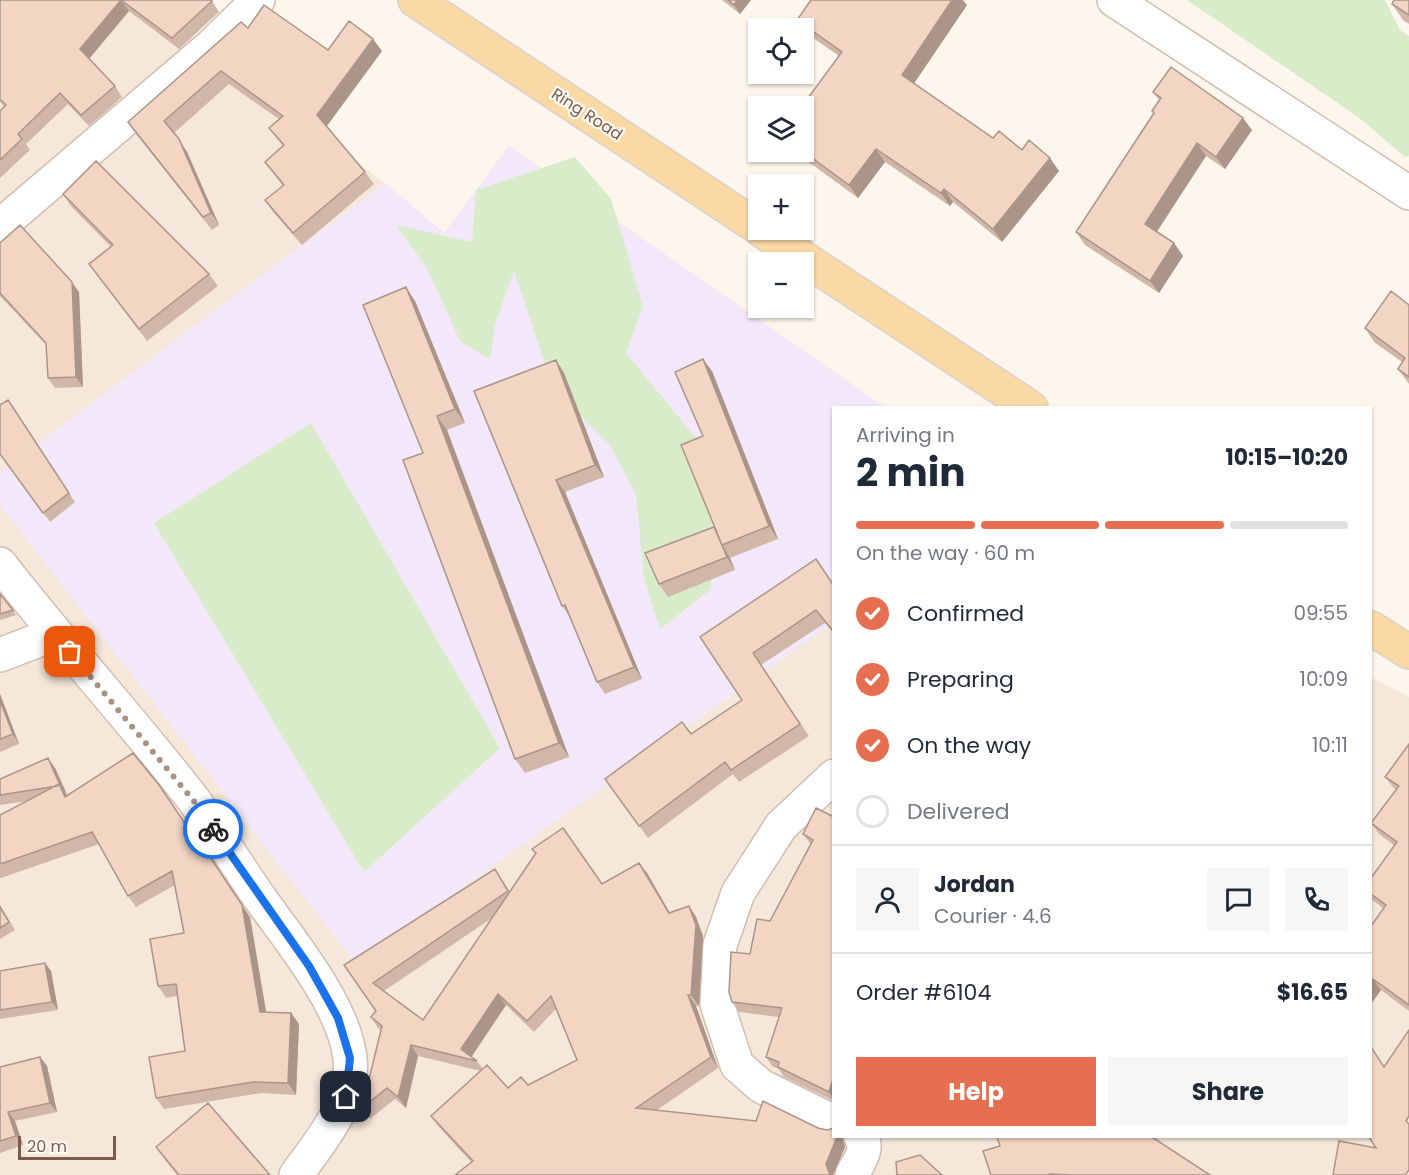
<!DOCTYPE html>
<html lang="en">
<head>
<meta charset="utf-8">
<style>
	:root { --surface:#fff; --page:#f6f6f7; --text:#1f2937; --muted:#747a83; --line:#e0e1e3; --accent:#e76f51 }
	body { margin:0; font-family:Poppins,sans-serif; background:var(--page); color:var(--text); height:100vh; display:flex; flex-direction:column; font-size:22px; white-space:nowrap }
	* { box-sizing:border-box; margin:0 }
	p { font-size:20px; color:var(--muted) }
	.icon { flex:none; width:33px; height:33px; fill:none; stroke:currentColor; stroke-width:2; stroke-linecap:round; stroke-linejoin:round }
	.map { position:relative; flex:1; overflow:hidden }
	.drawer { position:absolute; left:832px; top:406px; width:540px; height:732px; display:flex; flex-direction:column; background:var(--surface); border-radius:0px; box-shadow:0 2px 4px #0004 }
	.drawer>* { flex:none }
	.tools { position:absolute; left:748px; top:18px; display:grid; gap:12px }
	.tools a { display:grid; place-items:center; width:66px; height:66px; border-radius:0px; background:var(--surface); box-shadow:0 2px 4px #0004; font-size:30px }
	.scale { position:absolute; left:18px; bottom:15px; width:98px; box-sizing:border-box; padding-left:6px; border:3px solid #7a5c4d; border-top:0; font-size:16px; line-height:21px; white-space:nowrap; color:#7a5c4d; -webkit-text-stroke:4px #fffaf3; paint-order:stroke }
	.pin { position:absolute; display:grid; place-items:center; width:51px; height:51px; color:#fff; margin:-26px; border-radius:12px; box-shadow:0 3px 9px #0006 }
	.courier { position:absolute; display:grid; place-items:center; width:60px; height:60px; margin:-30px; border:4px solid #1a73e8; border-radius:50%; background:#fff; color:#222; box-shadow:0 2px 8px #0007 }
	.overview em { font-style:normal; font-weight:700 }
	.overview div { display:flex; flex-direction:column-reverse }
	.overview { display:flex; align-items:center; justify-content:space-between; height:102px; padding:0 24px }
	h1 { font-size:39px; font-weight:700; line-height:45px }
	.bar { display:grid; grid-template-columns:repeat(4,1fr); gap:9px 6px; align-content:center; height:72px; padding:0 24px }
	.bar i { height:8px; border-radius:4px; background:var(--line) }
	.bar .selected { background:var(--accent) }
	.bar p { grid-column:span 4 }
	.line { display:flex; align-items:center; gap:15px; padding:0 24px; border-top:2px solid var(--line) }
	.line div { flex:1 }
	.round { display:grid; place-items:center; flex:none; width:63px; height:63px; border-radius:0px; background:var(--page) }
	ol { padding:0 24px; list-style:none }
	li { display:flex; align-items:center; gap:18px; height:66px }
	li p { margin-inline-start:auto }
	li .icon { padding:6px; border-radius:50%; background:var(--accent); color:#fff; stroke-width:4 }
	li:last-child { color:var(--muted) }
	li i { width:33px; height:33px; border:3px solid var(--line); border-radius:50% }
	.cta { display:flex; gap:12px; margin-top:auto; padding:12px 24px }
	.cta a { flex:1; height:69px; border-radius:0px; background:var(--accent); color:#fff; font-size:24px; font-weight:700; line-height:69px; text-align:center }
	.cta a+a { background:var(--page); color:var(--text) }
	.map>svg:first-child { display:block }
</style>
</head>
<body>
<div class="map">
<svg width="1409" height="1175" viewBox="0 0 1409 1175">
	<rect width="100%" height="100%" fill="#fdf6ec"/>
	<path fill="#f5e8da" d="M0,0H139L385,183L444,233L509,146L886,408H834V1137H1371V677L1409,697V1175H0Z"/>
	<path fill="#f3e8fa" d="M509,146L886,408H834V622L356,964L0,505V472L385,183L444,233Z"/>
	<path fill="#d8ecc9" d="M1187,0H1385L1400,30L1409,36V156L1405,157L1358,117Z
		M575,157L611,199L643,306L626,353L704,448L719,527L710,590L660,629L644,578L636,494L609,444L553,389L514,270L495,325L490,359L460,341L427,268L396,225L472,242L476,190Z
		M311,423L500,748L364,872L154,523Z"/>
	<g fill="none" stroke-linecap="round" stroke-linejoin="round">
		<defs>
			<path id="minor" d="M1114,0L1409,193
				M0,226L210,47L258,0
				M0,564C62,644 131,719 193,799C217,832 238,867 262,901C292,943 344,1006 350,1058C355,1102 320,1142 296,1175
				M0,655L54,634
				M834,776L781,826L738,893L720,945L717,1004L737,1065L761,1086L834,1122
				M852,1175C857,1164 870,1149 861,1137"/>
			<path id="major" d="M415,0L759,228
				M761,230L1031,408
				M1371,628L1409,652"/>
		</defs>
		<use href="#minor" stroke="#d1beb0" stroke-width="36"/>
		<use href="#major" stroke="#dad1cd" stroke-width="36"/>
		<use href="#minor" stroke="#fff" stroke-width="33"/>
		<use href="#major" stroke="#fbd9a5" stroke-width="33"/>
	</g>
	<path fill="#d1b7a8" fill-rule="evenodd" d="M0,0L212,1L219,12L179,49L129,11L89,59L115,86L122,97L89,126L68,104L26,144L30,150L0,178V111L5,107L0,102Z
		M722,0H751L740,14Z
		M1409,0V24L1403,20L1392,4Z
		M967,5L914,83L993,138L1022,150L1059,171L1002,242L953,202L950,206L885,162L858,198L795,152H804L839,56L806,33L797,20Z
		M248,28L328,50L382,51L327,126L365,172L374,184L302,245L274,213L265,200L283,186L265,162L283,146L269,128L279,119L229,84L174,133L187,152L219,225L212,230L136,134L128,122Z
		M1153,92L1252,130L1225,169L1206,156L1157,232L1174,243L1183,256L1159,293L1085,245L1076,232L1154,114L1152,111L1159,100Z
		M63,194L209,274L218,286L147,341L89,264L111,247L71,206Z
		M0,243L79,292L83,387L55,388L48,378L46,345L0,296Z
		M415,301L465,423L447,430L569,757L525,773L515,759L423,453Z
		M1409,305V384L1398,369L1402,362L1374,342L1365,328Z
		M556,360L564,373L604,477L565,492L642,679L605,694L597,682L569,616L562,606L474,391Z
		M712,371L778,539L730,558L735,570L668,597L659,584L714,527L703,436Z
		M15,410L75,502L50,522L0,454Z
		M834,585V634L825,623L761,665L809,736L739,782L733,774L648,838L605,779L691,734L742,700L700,637Z
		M0,594L13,610L16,615L0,620Z
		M0,694L19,744L0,752Z
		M1409,744V1011L1381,990L1371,1004V926L1383,908L1371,899V878L1395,846L1379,834L1371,823L1396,790L1393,787L1385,777Z
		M55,768L68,796L188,828L250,917L266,1012L291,1013L299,1024L296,1095L261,1093L164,1109L156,1098L185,1051L177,996L166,998L158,986L184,933L175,885L136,907L128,896L99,844L1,878H0V815L27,801L0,805V779Z
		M834,813V1101L784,1077L779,1069L773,1067L766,1057L779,1017L739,1012L732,1002L750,954L770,921L811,845L803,834L832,816Z
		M532,849L602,884L647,873L670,913L689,906L696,917L703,936L699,1006H696L718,1068L657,1110L818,1128L843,1138L845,1147L833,1175H455L471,1162L439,1127L431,1116L481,1071L418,1056L406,1108L395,1099L370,1119L362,1108L381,1030L378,1028L371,1017L376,1011L344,965L502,880L510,892L535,854ZM492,918L423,1020L384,991L461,939ZM506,1005L534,1032L556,1009L577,1060L528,1085L508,1088L483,1069L477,1061L471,1057Z
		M0,905L15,930L0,939Z
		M45,963L51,971L58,1010L0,1019V971Z
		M40,1057L47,1066L57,1112L15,1121L23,1145L0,1153V1067Z
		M156,1147L270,1175H177L166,1161Z"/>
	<path fill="#aa9588" d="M121,0L129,11L88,60L80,49Z
		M737,0H751L740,14L734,5Z
		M952,0H963L967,5L911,88L902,75Z
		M373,39L382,51L326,127L317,115Z
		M1243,118L1252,130L1225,169L1216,157Z
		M179,139L187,152L219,225L211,213Z
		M1197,143L1206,156L1153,237L1145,224Z
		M876,149L885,162L858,198L849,185Z
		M1050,158L1059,171L1002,242L993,229Z
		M944,189L953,202L950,206L941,193Z
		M1174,243L1183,256L1159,293L1150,281Z
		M72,282L79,292L83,387L76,377Z
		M406,287L415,301L465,423L455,409Z
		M703,359L712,371L778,539L769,526Z
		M556,360L564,373L604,477L595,465Z
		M437,416L447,430L569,757L559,743Z
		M556,480L565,492L642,679L634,667Z
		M714,527L722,545L730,558L735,570L727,557Z
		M0,694L19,744L13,734L0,701Z
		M48,758L55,768L67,795L60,785Z
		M59,784L67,796L65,797Z
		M198,839L250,917L268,1023L260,1012Z
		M639,863L647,873L676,924L669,913Z
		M689,906L696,917L703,936L699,1006L691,995Z
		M45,963L51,971L58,1010L52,1002Z
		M1373,979L1381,990L1371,1004V983Z
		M498,994L506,1005L470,1059L461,1049Z
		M688,995L696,1006L718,1068L711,1057Z
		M291,1013L299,1024L296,1095L288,1083Z
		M411,1045L418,1056L406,1108L398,1097Z
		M40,1057L47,1066L57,1112L50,1103Z
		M834,1076V1099L829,1092Z
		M8,1112L15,1121L23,1145L16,1136Z
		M837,1137H842L845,1147L833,1175H829L826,1164Z"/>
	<path fill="#f3d5c3" stroke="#aa9588" stroke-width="1.5" d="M0,0H211L212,1L172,38L121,0L80,49L115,86L81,115L60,93L18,134L22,139L0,160V111L6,105L0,99Z
		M728,0H737L734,5Z
		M811,0H952L902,75L993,138L999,131L1022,150L1029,140L1050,158L993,229L944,189L941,193L876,149L849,185L804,152V106H802L842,52L797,20Z
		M1394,0H1409V15L1392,4Z
		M264,5L328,50L349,21L373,39L317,115L365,172L293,233L265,200L284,185L265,162L284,145L269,128L283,116L221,71L164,121L179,139L211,213L203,217L128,122L241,22L248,28Z
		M1171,67L1243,118L1216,157L1197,143L1145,224L1174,243L1150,281L1076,232L1154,113L1152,111L1161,98L1153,92Z
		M96,161L209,274L139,329L89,264L113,245L63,194Z
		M20,225L72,282L76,377L48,378L46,343L0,293V243Z
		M406,287L455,409L437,416L559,743L515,759L403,460L423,453L363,305Z
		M1391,291L1409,305V377L1398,369L1405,358L1365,328Z
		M703,359L769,526L722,545L681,445L703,436L675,372Z
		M556,360L595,465L556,480L634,667L597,682L565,605L562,606L474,391Z
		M8,400L69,493L43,513L0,454V405Z
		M714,527L727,557L659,584L645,553Z
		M816,559L834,586V632L816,610L753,653L800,724L731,770L725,762L639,826L605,779L682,722L691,734L742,700L700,637Z
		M0,594L13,610L0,614Z
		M0,701L13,734L0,739Z
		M1409,744V1005L1373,979L1371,983V926L1386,905L1371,894V878L1397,842L1371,823L1399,786L1385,777Z
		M133,753L159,785L188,828L190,827L242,905L260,1012L291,1013L288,1083L253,1082L156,1098L149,1057L185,1051L176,984L158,986L150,939L184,933L172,871L128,896L92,832L0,864V815L59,784L65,797Z
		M48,758L60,785L59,784L57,786L0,795V779Z
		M816,808L832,816L834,813V1076L829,1092L778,1067L779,1062L766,1057L782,1008L732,1002L729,992L731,952L750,954L757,919L770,921L813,840L803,834Z
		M563,828L602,884L639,863L669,913L689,906L696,925L691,995H688L711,1057L636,1108L756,1121L763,1101L818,1128L827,1130L834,1128V1137H837L826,1164L830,1175H455L473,1161L431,1116L487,1065L508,1088L521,1077L528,1085L577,1060L551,996L527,1021L498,994L461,1049L477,1061L411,1045L398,1097L387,1088L362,1108L382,1026L371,1017L376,1011L344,965L495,869L508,891L373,983L423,1020L536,853L532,849Z
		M0,907L9,922L0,928Z
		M45,963L52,1002L0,1010V971Z
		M1409,1030V1116L1406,1121L1409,1124V1170L1405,1175H1333L1339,1141L1376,1148L1369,1137H1371V1047L1384,1067Z
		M40,1057L50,1103L8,1112L16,1136L0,1141V1067Z
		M208,1103L270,1175H179L156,1147Z
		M997,1137H1152L1210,1175H1073L1050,1174L1051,1175H991L983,1151L1000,1146Z
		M920,1155L942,1175H897L896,1162Z"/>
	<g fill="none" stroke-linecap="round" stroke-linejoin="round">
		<path stroke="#a89285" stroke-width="6" stroke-dasharray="0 10.8" d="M70,652L193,800L213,829"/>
		<path stroke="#1a73e8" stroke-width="8" d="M213,829L309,966L338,1018L350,1058L346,1097"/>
	</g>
	<g text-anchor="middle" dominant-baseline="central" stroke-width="4.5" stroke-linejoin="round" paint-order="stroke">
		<g font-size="16" fill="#7a5c4d" stroke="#fffaf3">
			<text transform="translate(587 114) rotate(33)">Ring Road</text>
		</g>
	</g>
</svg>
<div class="tools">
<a><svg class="icon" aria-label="locate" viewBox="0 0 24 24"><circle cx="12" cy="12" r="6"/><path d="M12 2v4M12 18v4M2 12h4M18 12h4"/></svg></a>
<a><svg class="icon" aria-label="layers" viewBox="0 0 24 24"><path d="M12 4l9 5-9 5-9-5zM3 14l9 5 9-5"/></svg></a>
<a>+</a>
<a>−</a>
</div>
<div class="scale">20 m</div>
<div class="pin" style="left:70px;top:652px;background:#ea580c"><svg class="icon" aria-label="bag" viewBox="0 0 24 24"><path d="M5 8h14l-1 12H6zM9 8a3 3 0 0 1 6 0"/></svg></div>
<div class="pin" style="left:346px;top:1097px;background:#1f2937"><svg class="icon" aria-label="home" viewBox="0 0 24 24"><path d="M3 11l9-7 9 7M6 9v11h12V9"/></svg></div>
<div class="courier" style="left:213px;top:829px"><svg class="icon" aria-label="bike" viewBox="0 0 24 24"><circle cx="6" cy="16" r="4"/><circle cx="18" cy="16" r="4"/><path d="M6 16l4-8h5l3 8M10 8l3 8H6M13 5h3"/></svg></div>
<section class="drawer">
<div class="overview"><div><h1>2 min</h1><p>Arriving in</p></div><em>10:15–10:20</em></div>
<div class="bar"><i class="selected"></i><i class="selected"></i><i class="selected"></i><i></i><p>On the way · 60 m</p></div>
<ol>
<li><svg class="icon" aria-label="check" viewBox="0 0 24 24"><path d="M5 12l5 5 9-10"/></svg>Confirmed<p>09:55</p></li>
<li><svg class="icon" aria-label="check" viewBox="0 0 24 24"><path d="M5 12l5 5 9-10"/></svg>Preparing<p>10:09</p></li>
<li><svg class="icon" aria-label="check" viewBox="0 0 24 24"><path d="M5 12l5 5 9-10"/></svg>On the way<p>10:11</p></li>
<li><i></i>Delivered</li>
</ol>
<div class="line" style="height:108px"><a class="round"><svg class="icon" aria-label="person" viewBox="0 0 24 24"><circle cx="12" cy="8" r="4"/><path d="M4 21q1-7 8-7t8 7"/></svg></a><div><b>Jordan</b><p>Courier · 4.6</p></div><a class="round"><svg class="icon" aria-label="chat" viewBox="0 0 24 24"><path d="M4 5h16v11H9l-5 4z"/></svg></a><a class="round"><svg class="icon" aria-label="phone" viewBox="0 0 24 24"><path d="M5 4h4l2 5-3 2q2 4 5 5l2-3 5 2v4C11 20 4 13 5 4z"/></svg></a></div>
<div class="line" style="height:78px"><div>Order #6104</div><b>$16.65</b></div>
<div class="cta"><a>Help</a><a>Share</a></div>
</section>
</div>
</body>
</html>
